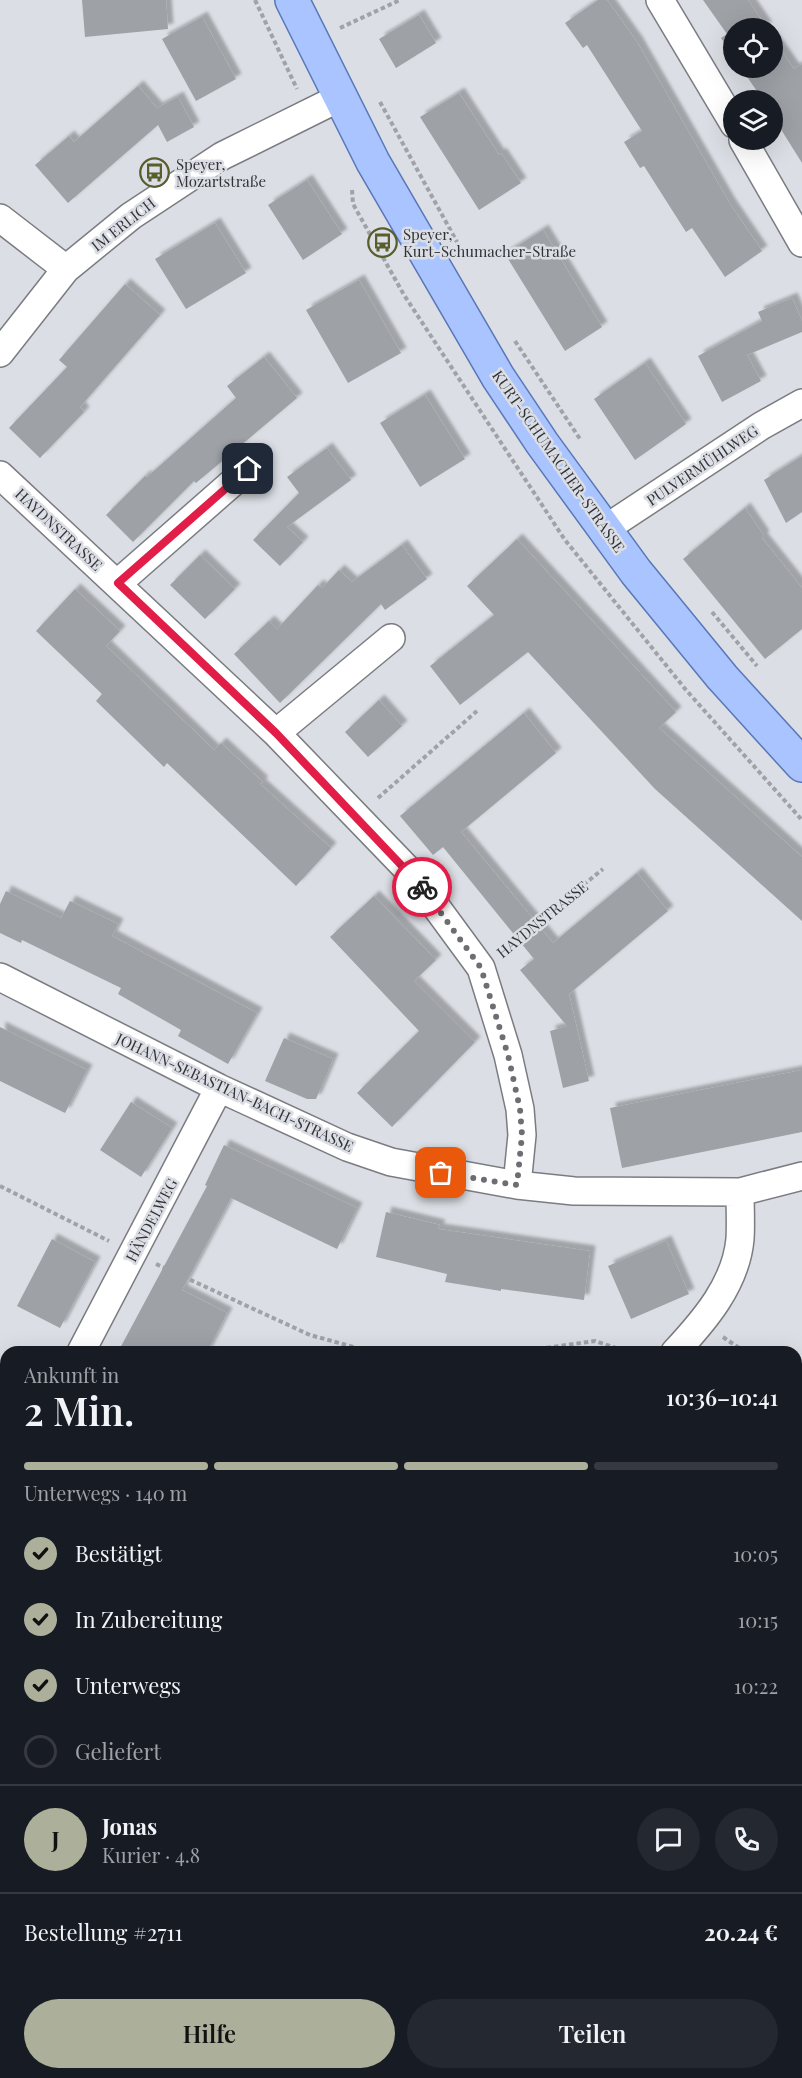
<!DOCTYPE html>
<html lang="de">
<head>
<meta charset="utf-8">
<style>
	:root { --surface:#171b24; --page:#242831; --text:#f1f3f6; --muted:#9ea1a6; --line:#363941; --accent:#acb09b }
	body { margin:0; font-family:"Playfair Display",serif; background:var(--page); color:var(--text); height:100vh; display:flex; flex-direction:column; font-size:22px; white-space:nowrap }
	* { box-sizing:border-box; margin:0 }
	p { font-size:20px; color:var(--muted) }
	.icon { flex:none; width:33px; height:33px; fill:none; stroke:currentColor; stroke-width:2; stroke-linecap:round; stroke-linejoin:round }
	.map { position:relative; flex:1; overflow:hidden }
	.side { position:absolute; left:0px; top:1346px; width:802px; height:734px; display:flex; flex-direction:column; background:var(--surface); border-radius:18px 18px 0 0; box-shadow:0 6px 24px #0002 }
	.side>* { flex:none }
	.fabs { position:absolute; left:723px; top:18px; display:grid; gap:12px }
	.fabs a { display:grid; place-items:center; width:60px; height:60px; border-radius:50%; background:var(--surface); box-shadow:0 6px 24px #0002; font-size:30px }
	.pin { position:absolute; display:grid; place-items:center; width:51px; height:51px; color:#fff; margin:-26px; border-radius:12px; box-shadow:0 3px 9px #0006 }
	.courier { position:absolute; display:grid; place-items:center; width:60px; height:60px; margin:-30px; border:4px solid #e11d48; border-radius:50%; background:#fff; color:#222; box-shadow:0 2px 8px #0007 }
	.overview em { font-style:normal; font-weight:600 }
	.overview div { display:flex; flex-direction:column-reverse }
	.overview { display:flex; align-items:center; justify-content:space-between; height:102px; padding:0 24px }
	h1 { font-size:39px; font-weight:600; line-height:45px }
	.bar { display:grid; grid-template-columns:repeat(4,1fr); gap:9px 6px; align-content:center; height:72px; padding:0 24px }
	.bar i { height:8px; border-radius:4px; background:var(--line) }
	.bar .active { background:var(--accent) }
	.bar p { grid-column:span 4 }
	.line { display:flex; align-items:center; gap:15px; padding:0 24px; border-top:2px solid var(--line) }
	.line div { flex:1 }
	.round { display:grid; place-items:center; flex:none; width:63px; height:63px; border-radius:32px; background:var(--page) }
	ol { padding:0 24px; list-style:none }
	li { display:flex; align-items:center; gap:18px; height:66px }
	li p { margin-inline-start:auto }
	li .icon { padding:6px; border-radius:50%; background:var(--accent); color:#111; stroke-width:4 }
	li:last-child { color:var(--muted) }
	li i { width:33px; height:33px; border:3px solid var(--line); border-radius:50% }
	.primary-button { display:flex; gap:12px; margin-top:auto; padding:12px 24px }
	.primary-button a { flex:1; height:69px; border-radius:36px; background:var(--accent); color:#111; font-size:24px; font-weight:600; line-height:69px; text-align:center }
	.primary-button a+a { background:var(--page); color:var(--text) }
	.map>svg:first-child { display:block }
</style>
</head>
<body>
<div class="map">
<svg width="802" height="2078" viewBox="0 0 802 2078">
	<defs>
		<filter id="shadow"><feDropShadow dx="5.5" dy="-5.5" stdDeviation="1.5" flood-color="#0004"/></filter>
	</defs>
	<rect width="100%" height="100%" fill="#dbdee4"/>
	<path fill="#aac5fb" d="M251,2073H462L472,2078H246Z"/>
	<path fill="#9ea1a6" filter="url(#shadow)" d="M82,0H166L168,29L85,37Z
		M598,0H607L637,42L730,204L762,251L725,277L692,228L686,232L644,166L640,168L624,142L642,131L587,45L583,48L565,23Z
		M703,0H748L767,28H734V57L721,38L727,34Z
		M419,15L436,43L396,68L379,39Z
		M202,17L236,79L196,101L162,39Z
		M772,37L794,69L802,64V163L772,115V100H763L741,68H772Z
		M138,86L157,108L178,97L194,127L167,142L158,125L68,203L35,165L69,136L74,142Z
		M459,93L499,155L501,153L521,183L479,210L420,117Z
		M307,180L342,234L303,260L268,205Z
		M215,223L246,273L186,309L155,259Z
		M543,230L602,327L565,351L505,254Z
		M359,280L401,353L348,383L306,310Z
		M125,284L160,315L80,407L84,412L40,458L9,428L67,367L59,360Z
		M792,298L802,321V332L747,355L761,381L722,402L698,356L762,321L758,312Z
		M264,357L297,398L196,483L194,481L133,542L106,515L145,476L147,477L236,398L227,386Z
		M645,363L686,424L635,460L594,399Z
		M425,395L465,459L420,487L380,423Z
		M327,448L351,480L287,527L303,542L280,566L253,540L299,493L287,477Z
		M802,456V512L786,523L764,480Z
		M745,508L764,536L762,538L802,588V629L765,659L683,559Z
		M517,539L676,712L659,728L802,857V921L655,789L528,652L460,705L430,666L494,615L467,586Z
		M402,545L427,579L385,610L381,604L280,703L234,654L269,621L277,629L318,585L322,588L339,570L352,582Z
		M200,555L235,589L205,619L170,585Z
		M75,589L120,631L106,646L214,750L221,743L263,782L260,784L331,848L296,886L167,763L164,767L96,701L102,694L36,631Z
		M379,700L402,726L368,757L345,732Z
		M524,713L556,753L461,832L553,943L637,873L668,911L569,994L589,1081L563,1088L550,1031L567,1026L520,970L534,959L443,847L433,855L400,816Z
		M6,891L61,918L70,901L118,924L112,936L257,1013L228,1064L178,1036L181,1030L118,994L121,988L22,940L21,943L0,933V904Z
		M374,896L436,960L414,981L475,1042L392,1127L357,1093L419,1031L330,937Z
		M0,1027L87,1070L65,1113L0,1081Z
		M284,1038L333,1059L316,1099H307L265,1081Z
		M802,1070V1132L622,1168L610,1108Z
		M131,1102L172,1128L141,1177L100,1150Z
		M224,1145L357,1208L337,1249L231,1198L182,1290L227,1313L207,1352H118L207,1186L205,1185Z
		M386,1212L440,1225L438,1229L590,1251L584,1300L501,1289V1291L445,1282L447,1274L376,1257Z
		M52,1239L95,1262L60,1328L17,1306Z
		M666,1241L689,1294L631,1319L608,1266Z"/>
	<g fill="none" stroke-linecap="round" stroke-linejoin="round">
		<defs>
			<path id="minor" d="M660,0L734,124
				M743,140L802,243
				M0,218L66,269
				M0,353L66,269L131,216L222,156L339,98
				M0,475L276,733L412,874L481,968L508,1055L520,1109L522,1135L517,1185
				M605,529L761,426L802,403
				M118,583L248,469
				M276,733L391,638
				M0,977L219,1088L347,1147L391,1162L517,1185L574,1191L740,1192L802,1176
				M81,1352L219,1088
				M675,1352C704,1321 736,1284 740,1239C741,1223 740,1207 740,1192
				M0,1503L6,1492
				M0,1572L6,1577
				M796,1830L802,1829
				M0,1987L6,1991
				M764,2073L777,2078
				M60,2078L62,2073
				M579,2078L583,2073"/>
			<path id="major" d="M292,0L373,162L498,377L542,443L636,572L722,677L802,765"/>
		</defs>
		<use href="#minor" stroke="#7a7c82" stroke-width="30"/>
		<use href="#major" stroke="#5977b8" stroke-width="36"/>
		<path stroke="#a0a2a7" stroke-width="4" stroke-dasharray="4.5 3" stroke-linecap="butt" d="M255,0L297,89
			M340,28L400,0
			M380,102L457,242
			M352,190L353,204L404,295L565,540L686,690L802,820
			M515,341L580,439
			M712,612L757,666
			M378,798L477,711
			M502,951L603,869
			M0,1186L109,1241
			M156,1264L310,1335L372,1352
			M723,1337L745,1352
			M517,1352L595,1341L628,1352
			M796,1383L802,1386
			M796,1471L802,1464
			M796,1725L802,1728"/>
		<use href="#minor" stroke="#fff" stroke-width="27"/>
		<use href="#major" stroke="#a9c4fe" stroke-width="33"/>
	</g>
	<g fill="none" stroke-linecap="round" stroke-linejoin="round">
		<path stroke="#6c6e72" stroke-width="6" stroke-dasharray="0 10.8" d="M422,887L481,968L508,1055L520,1109L522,1135L517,1185L441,1173"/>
		<path stroke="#e11d48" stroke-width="8" d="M248,469L118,583L276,733L422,887"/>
	</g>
	<defs>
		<symbol id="bus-ring" viewBox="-11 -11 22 22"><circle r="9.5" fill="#dbdee4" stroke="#585d2b" stroke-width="1.5"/><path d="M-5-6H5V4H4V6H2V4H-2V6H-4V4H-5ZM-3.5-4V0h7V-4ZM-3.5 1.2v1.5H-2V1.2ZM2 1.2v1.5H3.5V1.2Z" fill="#585d2b"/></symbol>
	</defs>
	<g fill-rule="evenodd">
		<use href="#bus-ring" x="138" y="156" width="33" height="33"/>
		<use href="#bus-ring" x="366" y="226" width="33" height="33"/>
	</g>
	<g text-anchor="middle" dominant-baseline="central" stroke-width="5" stroke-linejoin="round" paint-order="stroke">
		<g font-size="15" fill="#313235" stroke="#dbdee4" text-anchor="start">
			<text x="176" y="164">Speyer,<tspan x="176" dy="17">Mozartstraße</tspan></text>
			<text x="403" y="234">Speyer,<tspan x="403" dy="17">Kurt-Schumacher-Straße</tspan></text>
		</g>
		<g font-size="15" fill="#313235" stroke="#dbdee4">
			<text transform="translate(123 224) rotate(-38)">IM ERLICH</text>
			<text transform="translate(559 461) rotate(55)">KURT-SCHUMACHER-STRASSE</text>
			<text transform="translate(702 465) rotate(-34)">PULVERMÜHLWEG</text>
			<text transform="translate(59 529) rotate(43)">HAYDNSTRASSE</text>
			<text transform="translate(542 919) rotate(-39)">HAYDNSTRASSE</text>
			<text transform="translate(235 1092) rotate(25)">JOHANN-SEBASTIAN-BACH-STRASSE</text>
			<text transform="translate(151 1220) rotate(-62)">HÄNDELWEG</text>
		</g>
	</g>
</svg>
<div class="fabs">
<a><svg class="icon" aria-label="locate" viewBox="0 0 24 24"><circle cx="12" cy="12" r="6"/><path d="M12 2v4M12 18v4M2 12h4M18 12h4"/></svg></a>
<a><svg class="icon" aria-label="layers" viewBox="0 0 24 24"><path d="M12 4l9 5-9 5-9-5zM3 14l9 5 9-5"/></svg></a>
</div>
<div class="pin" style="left:441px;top:1173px;background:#ea580c"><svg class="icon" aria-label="bag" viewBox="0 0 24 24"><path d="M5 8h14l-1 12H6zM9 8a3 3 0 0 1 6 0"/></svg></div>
<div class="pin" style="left:248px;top:469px;background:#1f2937"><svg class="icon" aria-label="home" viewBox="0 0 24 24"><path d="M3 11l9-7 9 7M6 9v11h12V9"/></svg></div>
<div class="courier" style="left:422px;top:887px"><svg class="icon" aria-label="bike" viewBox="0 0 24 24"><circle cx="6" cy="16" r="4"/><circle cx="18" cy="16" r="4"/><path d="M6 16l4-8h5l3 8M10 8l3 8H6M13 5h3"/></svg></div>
<section class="side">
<div class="overview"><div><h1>2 Min.</h1><p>Ankunft in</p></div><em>10:36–10:41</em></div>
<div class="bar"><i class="active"></i><i class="active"></i><i class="active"></i><i></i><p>Unterwegs · 140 m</p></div>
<ol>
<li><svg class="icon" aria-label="check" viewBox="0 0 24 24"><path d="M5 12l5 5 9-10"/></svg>Bestätigt<p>10:05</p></li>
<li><svg class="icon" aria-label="check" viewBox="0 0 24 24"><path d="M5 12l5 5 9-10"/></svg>In Zubereitung<p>10:15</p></li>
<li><svg class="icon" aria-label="check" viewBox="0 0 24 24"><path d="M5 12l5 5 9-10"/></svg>Unterwegs<p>10:22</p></li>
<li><i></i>Geliefert</li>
</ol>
<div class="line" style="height:108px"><b class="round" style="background:var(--accent);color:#111">J</b><div><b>Jonas</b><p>Kurier · 4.8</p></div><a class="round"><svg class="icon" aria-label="chat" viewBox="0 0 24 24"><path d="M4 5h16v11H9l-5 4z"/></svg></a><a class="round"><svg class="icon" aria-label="phone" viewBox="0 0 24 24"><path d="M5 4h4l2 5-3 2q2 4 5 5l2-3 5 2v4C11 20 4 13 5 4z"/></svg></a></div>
<div class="line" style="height:78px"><div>Bestellung #2711</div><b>20.24 €</b></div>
<div class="primary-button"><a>Hilfe</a><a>Teilen</a></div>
</section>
</div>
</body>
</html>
